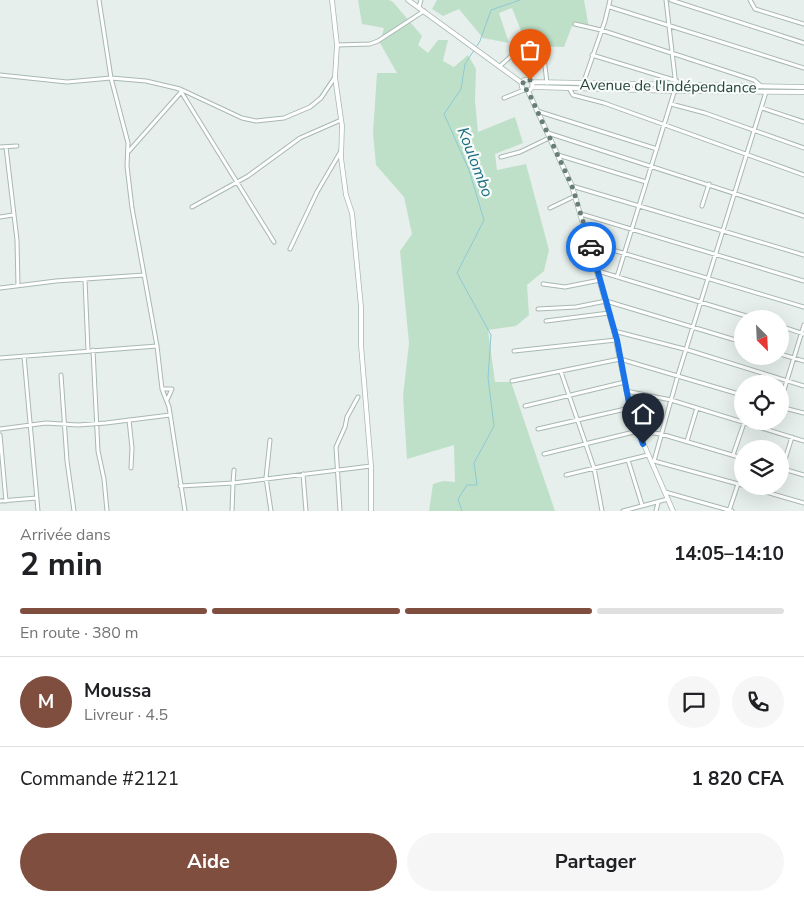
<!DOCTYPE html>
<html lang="fr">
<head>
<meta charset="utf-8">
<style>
	:root { --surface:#fff; --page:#f6f6f6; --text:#202124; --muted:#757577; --line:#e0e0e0; --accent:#7f4e3f }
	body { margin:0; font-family:"Nunito Sans",sans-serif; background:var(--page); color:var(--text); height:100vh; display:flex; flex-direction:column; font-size:19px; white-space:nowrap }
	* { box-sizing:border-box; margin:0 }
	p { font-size:16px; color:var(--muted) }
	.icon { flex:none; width:28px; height:28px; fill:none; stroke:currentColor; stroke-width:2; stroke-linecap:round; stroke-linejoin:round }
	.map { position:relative; height:511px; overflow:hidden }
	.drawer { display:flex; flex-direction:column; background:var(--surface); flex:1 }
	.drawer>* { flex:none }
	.needle { width:32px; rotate:156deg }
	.buttons { position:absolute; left:734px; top:310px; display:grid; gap:10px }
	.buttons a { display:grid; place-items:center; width:55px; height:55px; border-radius:50%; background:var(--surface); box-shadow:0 5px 20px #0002; font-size:25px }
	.pin { position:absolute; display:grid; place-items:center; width:42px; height:42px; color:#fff; margin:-51px -21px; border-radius:50% 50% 50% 0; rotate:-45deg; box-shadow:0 0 5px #0007 }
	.pin .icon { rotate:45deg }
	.courier { position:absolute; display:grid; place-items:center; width:50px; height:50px; margin:-25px; border:4px solid #1a73e8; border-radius:50%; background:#fff; color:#222; box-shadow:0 1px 6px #0007 }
	.overview em { font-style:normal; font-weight:700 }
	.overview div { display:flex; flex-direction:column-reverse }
	.overview { display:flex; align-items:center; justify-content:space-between; height:85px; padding:0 20px }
	h1 { font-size:32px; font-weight:700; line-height:38px }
	.bar { display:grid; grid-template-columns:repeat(4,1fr); gap:8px 5px; align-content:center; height:60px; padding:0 20px }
	.bar i { height:6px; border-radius:4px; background:var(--line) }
	.bar .current { background:var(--accent) }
	.bar p { grid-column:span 4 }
	.line { display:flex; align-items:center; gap:12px; padding:0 20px; border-top:1px solid var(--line) }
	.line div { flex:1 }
	.round { display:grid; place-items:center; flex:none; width:52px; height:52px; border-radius:26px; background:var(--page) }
	.cta { display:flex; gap:10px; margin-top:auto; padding:10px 20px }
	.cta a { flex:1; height:58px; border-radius:30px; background:var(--accent); color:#fff; font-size:20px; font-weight:700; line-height:58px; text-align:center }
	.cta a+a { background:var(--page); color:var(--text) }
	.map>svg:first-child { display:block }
</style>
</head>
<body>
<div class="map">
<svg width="804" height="511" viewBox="0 0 804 511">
	<rect width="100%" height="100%" fill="#e6efeb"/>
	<path fill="#bfe0c8" d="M358,0H389L393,2L422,36L418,45L428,53L438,40H448L443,61L454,67L468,55L476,69L475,100L478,132L515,117L523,143L495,154L497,170L526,164L549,250L544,271L527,285L529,315L516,326L488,330L495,382H511L555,511H429L433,484L443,481L455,482L454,445L407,459L403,396L409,343L400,251L412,234L404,197L376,165L373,133L377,73H397L380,43L384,28L362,24Z
		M437,0H584L589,28L572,26L564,47L527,46L512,8L499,13L509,43L483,38L459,9L443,16L432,9Z"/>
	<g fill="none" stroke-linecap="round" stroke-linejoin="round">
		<path stroke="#8ec9d4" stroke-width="1" d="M462,511L458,499L467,485H477L474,463L494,426L488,378L491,335L457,273L484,220L469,170L444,114L461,89L465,64L480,41L491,10L520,0"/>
		<defs>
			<path id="minor" d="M99,0L111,78L128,143L127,166L132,208L157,346L162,389L169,407L185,511
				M671,0L804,43
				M750,0L755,9L804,24
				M419,7L421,0
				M610,7L804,68
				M575,24L601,30L754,80L761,86
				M337,45L370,44L378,41L424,11
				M592,55L677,81
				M544,58L547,83
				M500,66L510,57L524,51
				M0,75L67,82L111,78L146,81L180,89L242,118L256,121L284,118L310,107L321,98L335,77
				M583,84L605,21L610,0
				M569,88L573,95L604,103L804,175
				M180,90L274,242
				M504,98L524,90
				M671,104L705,113L804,148
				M762,108L804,122
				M537,111L657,149
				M548,133L804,216
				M0,147L17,146
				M6,147L17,240L18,286
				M129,151L182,91
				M558,155L646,182
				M501,157L520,152L549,138
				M572,186L804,255
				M702,206L709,184
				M192,207L248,176L300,138L341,120
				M550,208L575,196
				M581,214L804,281
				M0,217L13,215
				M589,243L804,307
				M290,249L317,192L341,151
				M598,271L756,319
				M617,277L676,86L666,0
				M85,280L88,350
				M543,284L565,287L600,280
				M0,288L56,281L144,275
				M538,309L576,307L606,301L742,342
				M546,321L609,313
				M780,326L804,334
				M614,331L688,350L804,386
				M93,350L98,451L104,479L107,511
				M514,351L616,340
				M780,354L804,361
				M24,356L38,511
				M0,358L157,346
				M561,372L594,468L602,511
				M61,375L67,461L74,511
				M512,381L620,359L742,395
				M162,389H172
				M626,391L671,400L804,441
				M167,400L172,389
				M780,403L804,325
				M525,406L625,382
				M780,407L804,413
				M129,420L132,448L131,468
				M0,429L46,423L78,425L106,423L170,415
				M538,429L630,408
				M0,435L6,501
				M270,440L266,478L271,511
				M687,441L697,408
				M544,454L638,431L661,434L742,458
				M733,455L744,423
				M628,460L642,505
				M654,461L678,375L766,92
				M654,461L742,485
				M780,468L804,475
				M782,469L792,437
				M234,470L233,483L371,466
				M303,474L306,511
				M566,475L648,455
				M180,486L233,483L232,511
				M745,486L804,503
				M665,492L732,511
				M0,501L37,498
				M340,511L336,447L345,427L347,417L358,397
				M623,511L668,499
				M656,511L658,503
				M729,511L738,484"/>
			<path id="tertiary" d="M332,0L337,45L335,77L342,126L341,158L346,195L352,213L361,307V345L371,466V511
				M408,0L522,83
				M521.5 85a5.5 5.5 0 1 1 11 0a5.5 5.5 0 1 1-11 0Z
				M532,82L804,87
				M533,87L675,91L804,92
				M528,91L572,186L614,331L630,408L638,431L673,511"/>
		</defs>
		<use href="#minor" stroke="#a8b8b2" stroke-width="5"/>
		<use href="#tertiary" stroke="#a8b8b2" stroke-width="5.5"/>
		<use href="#minor" stroke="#fff" stroke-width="3"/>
		<use href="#tertiary" stroke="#fff" stroke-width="4"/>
	</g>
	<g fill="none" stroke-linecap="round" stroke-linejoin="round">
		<path stroke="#687f78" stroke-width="5" stroke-dasharray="0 9" d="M530,80H524L522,86L528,91L572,186L591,247"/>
		<path stroke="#1a73e8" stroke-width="6" d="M591,247L617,340L630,408L643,444"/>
	</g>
	<g text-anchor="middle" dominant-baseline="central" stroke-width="4.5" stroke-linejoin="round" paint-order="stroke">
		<g font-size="15" fill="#24423a" stroke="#f7fbf9">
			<text transform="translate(668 86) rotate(1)">Avenue de l'Indépendance</text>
		</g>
		<g font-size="16" font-style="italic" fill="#1c6f80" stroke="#f7fbf9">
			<text transform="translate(475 162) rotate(69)">Koulombo</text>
		</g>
	</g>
</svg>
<div class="buttons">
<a><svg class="needle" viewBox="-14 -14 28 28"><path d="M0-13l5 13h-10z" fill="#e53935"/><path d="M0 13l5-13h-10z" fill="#757577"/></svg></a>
<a><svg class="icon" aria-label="locate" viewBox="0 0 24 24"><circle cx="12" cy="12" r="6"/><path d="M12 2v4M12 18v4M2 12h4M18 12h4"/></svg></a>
<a><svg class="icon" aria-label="layers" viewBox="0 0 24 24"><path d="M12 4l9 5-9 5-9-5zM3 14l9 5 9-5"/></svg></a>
</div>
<div class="pin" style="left:530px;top:80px;background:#ea580c"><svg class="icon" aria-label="bag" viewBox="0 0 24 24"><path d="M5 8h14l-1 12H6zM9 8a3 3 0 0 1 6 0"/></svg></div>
<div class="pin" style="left:643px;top:444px;background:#1f2937"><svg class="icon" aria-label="home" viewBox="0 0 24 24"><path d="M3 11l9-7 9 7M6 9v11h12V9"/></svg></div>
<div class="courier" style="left:591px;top:247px"><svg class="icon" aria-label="car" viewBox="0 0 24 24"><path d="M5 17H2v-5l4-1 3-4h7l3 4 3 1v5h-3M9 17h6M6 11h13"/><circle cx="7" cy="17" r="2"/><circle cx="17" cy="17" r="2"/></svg></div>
</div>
<section class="drawer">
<div class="overview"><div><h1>2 min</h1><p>Arrivée dans</p></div><em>14:05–14:10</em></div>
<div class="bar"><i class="current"></i><i class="current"></i><i class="current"></i><i></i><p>En route · 380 m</p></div>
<div class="line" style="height:90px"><b class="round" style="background:var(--accent);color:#fff">M</b><div><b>Moussa</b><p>Livreur · 4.5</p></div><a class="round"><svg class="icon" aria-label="chat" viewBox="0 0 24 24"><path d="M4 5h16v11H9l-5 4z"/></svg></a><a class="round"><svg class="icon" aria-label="phone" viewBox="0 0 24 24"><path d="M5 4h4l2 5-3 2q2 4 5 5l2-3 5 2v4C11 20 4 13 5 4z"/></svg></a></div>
<div class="line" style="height:65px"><div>Commande #2121</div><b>1 820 CFA</b></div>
<div class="cta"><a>Aide</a><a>Partager</a></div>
</section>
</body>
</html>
